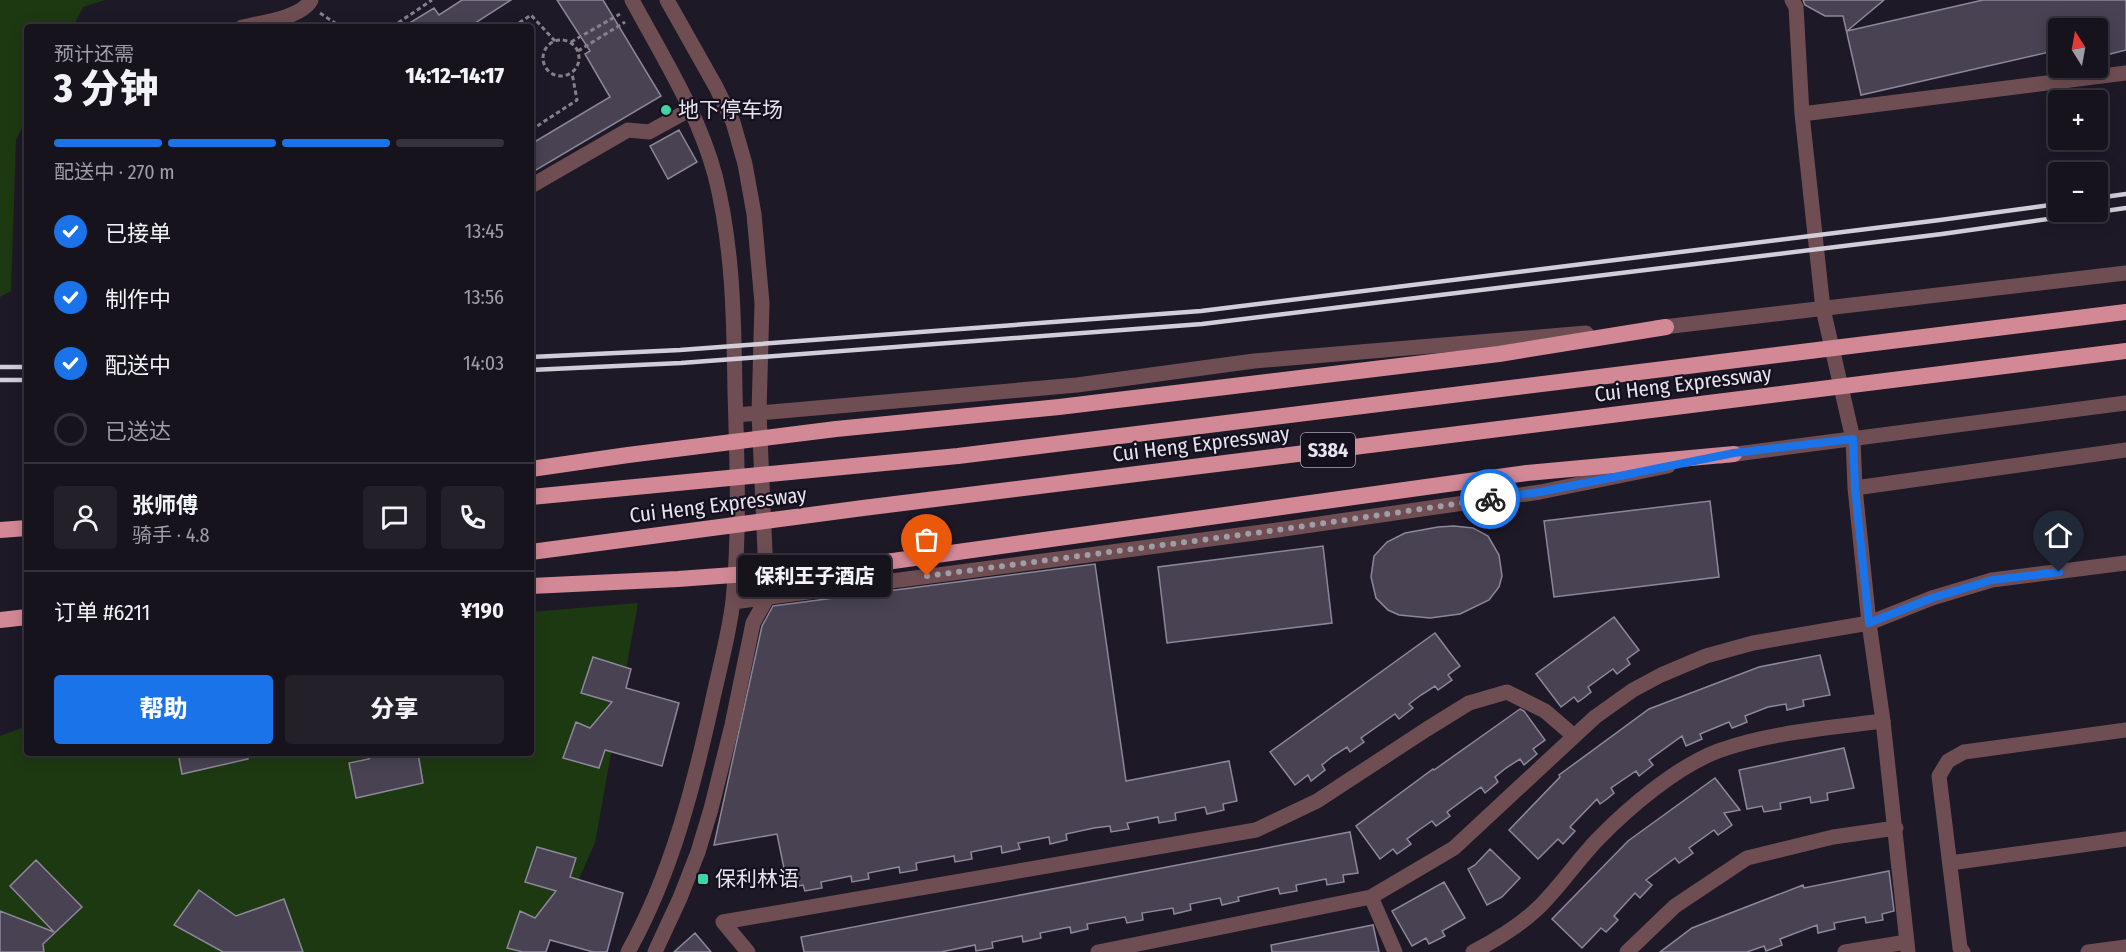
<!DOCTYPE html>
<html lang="zh">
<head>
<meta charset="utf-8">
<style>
	:root { --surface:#16131d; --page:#23202a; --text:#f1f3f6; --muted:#9e9ea4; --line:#35323b; --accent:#1a73e8 }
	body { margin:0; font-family:"Fira Sans Condensed","Noto Sans SC",sans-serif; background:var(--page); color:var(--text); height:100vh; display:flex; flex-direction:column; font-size:22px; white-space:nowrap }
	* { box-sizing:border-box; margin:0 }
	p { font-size:20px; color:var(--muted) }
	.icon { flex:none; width:33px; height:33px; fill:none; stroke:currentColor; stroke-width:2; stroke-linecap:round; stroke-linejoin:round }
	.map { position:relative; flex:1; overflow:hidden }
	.sheet { position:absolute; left:24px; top:24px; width:510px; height:732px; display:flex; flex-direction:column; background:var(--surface); border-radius:6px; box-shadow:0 3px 15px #0003,0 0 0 2px var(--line) }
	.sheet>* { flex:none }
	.needle { width:39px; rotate:349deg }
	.fabs { position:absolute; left:2048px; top:18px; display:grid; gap:12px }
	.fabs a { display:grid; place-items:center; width:60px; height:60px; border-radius:6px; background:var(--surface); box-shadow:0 3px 15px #0003,0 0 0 2px var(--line); font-size:30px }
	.pin { position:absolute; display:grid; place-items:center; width:51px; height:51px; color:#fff; margin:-62px -26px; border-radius:50% 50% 50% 0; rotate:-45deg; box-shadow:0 0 6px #0007 }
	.pin .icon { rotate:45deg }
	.courier { position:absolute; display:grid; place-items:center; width:60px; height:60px; margin:-30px; border:4px solid #1a73e8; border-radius:50%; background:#fff; color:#222; box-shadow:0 2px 8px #0007 }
	.bubble { position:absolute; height:42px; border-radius:6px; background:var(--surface); box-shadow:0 3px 15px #0003,0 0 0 2px var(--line); font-size:20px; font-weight:800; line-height:42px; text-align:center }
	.head em { font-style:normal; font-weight:800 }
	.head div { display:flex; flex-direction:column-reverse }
	.head { display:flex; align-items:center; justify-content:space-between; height:102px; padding:0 30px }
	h1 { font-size:39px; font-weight:800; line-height:45px }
	.bar { display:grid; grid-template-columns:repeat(4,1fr); gap:9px 6px; align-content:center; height:72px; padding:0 30px }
	.bar i { height:8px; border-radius:4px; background:var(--line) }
	.bar .current { background:var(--accent) }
	.bar p { grid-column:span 4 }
	.line { display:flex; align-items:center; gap:15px; padding:0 30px; border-top:2px solid var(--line) }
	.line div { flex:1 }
	.round { display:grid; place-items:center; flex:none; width:63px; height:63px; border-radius:6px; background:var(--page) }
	ol { padding:0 30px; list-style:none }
	li { display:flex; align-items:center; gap:18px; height:66px }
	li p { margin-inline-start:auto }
	li .icon { padding:6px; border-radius:50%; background:var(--accent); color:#fff; stroke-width:4 }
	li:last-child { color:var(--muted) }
	li i { width:33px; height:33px; border:3px solid var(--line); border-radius:50% }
	.primary-button { display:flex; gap:12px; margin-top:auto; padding:12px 30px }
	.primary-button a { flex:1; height:69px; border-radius:6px; background:var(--accent); color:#fff; font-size:24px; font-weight:800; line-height:69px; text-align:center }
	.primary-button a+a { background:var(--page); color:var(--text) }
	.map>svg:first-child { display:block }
</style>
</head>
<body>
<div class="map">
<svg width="2126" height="952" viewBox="0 0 2126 952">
	<rect width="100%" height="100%" fill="#1e1927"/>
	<path fill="#1d3912" d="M0,0H105L83,7L73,27H27V118L16,140L11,291L0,297Z
		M638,603L595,843L546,952H0V736L27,726V753H531V612Z"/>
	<path fill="#484253" stroke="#8d879a" stroke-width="1.5" d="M462,0H511L469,27H403L434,8L439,15Z
		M557,0H603L661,96L531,173V144L610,97L585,54L590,51Z
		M1803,0H1884L1847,31L1983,0H2126V50L2106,55L2100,28H2058V50L1861,95L1843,16H1825L1805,5Z
		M679,130L697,162L668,179L650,146Z
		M1710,501L1719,577L1554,597L1544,521Z
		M1454,526L1473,528L1488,536L1499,555L1502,576L1499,587L1489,600L1460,614L1430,618L1399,615L1388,610L1376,598L1371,577L1374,556L1387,542L1405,533L1438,527Z
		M1323,546L1332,623L1167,643L1158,567Z
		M1095,564L1126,781L1229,761L1237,801L1223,804L1224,810L1207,814L1205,807L1175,813L1176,820L1159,823L1158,817L1127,823L1129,829L1111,832L1110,826L1094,828L1066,834L1067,840L1050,844L1049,837L1018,843L1020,849L1002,853L1001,846L971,852L972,859L955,862L954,856L916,863L917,870L900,873L899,867L868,873L869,879L852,882L851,876L821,882L822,888L805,891L803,885L788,888L777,834L714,845L762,626L773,606Z
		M1614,617L1639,650L1627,659L1630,664L1617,674L1613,669L1588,687L1591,692L1585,697L1578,702L1574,697L1561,707L1536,674Z
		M1435,633L1460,666L1448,675L1452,680L1438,690L1435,686L1421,695L1409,704L1413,708L1399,719L1395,714L1361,738L1364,742L1350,752L1347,747L1333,756L1322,765L1325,770L1311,781L1308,775L1295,785L1270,752Z
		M1820,655L1830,695L1803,700L1804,706L1787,710L1786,704L1768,707L1745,716L1747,722L1740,725L1732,728L1729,722L1700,734L1702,739L1686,746L1682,736L1649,760L1653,765L1639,776L1636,771L1611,788L1614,793L1607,799L1600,804L1597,799L1570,827L1575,831L1563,844L1558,839L1538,859L1509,830L1560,777L1559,775L1649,709L1759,667Z
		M593,657L631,669L626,688L679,703L662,766L605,750L599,768L563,758L576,722L590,728L612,702L581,693Z
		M1520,709L1524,711L1545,740L1533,749L1537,754L1524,765L1520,759L1506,768L1495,777L1498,782L1485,793L1481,787L1447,812L1450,816L1436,826L1432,821L1419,830L1407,839L1411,844L1397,854L1393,849L1380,859L1356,826L1433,769L1434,770Z
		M1844,748L1854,788L1827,793L1828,800L1811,803L1810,797L1780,803L1781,809L1764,812L1762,806L1747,809L1739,770Z
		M178,753H247L248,759L182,774Z
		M369,753H418L423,783L356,798L349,763L369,759Z
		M1715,778L1740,810L1724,813L1732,825L1718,835L1714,830L1689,848L1693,853L1679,863L1675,858L1646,880L1652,885L1640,898L1635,893L1614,916L1618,920L1606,932L1601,928L1582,948L1552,919L1628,841Z
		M1350,832L1358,873L1343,875L1344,882L1327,885L1326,879L1296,885L1297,891L1280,894L1278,888L1238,897L1239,901L1222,905L1220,898L1190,904L1191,910L1174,914L1173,908L1142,913L1143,920L1127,923L1125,917L1087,924L1088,929L1071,933L1070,927L1040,933L1041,938L1023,942L1022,936L992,942L993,948L976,951L975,945L941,952H804L801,937Z
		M537,847L576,858L570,877L623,893L607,952H593L550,940L546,952H523L507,948L520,911L535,918L556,891L525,882Z
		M1490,849L1520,878L1502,897L1487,905L1468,869L1475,865Z
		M36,860L82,907L43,944L44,952H0V911L54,932L10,886Z
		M1889,871L1894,911L1882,914L1883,920L1866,923L1865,917L1834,923L1835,929L1818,933L1817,925L1780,939L1782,945L1766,951L1764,946L1747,952H1660L1692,928L1803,885L1804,888Z
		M1444,882L1465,918L1442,931L1445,936L1429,944L1426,938L1412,946L1392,911Z
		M199,890L236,916L284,899L303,952H223L174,925Z
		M1373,925L1379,952H1272L1271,945Z
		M695,933L711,952H674Z"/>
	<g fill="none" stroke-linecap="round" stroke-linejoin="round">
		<path stroke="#84808c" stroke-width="3" stroke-dasharray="4.5 3" stroke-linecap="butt" d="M320,13L341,27
			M392,27L432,0
			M513,27L531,15L555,41
			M543 58a18 18 0 1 1 36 0a18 18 0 1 1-36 0Z
			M571,42L620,14
			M578,51L625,22
			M531,130L577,100L572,73"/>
		<path stroke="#6f4e53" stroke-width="15" d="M1792,0L1796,7L1802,114L1823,309L1853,439L1855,488L1869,623L1883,721L1908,952
			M242,27C260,23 301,18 311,0
			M1802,114L2126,73
			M531,186L628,130L649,132L691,109
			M1855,488L2126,450
			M1950,863L2126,839
			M1371,897L1395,952
			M748,952L723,922L1256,830L1317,801L1427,729L1469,703L1507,692L1545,711L1574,736
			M1098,952L1371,897L1454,848L1595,717L1633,690L1661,675L1706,656L1753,643L1869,623L1932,598L1992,580L2126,563
			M1627,952L1675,906L1747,858L1833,837L1896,828
			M1845,952L1907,942
			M1963,952L1960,948L1939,776L1948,761L1964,752L2126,730
			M2088,952L2126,947"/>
		<path stroke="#6f4e53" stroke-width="15" d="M1655,328L2126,273
			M736,415L1077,385L1254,361L1586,333
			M1721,456L2126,403
			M733,602L1270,531L1540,492L1668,466
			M628,952C671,875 693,789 712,703C719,670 729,635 733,601C740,532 737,461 735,392C734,319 733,246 715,175C698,112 662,56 632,0
			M655,952L680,898L698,852L711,809L732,725L753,623L767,598L759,413L762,303L754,214L745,164L733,122L716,87L667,0
			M1473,952C1496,940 1518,927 1537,909C1559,888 1576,862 1597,840C1628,808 1676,767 1718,751C1770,732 1829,728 1883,721"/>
		<path stroke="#d38896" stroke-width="16" d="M531,469L628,455L836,429L1059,407L1499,354L1666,327
			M531,497L958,456L2126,312
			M0,530L27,528
			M531,552L863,508L2126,351
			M531,586L678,579L857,566L1527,473L1734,454
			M0,620L27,617"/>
		<path stroke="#d2ced9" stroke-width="4.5" d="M2097,198L2126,194
			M531,357L680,350L1201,311L1940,220L2058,204
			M0,367H27
			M531,370L681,363L1202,324L1942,234L2126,208
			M0,380H27"/>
	</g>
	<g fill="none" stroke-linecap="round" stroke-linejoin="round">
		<path stroke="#a19da8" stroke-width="6" stroke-dasharray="0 10.8" d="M927,576L1270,531L1490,499"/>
		<path stroke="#1a73e8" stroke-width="8" d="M1490,499L1540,492L1734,453L1853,439L1855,488L1869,623L1932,598L1992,580L2059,572"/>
	</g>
	<g fill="#3ed4a3" stroke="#15101e" stroke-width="2">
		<circle cx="666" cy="110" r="6"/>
		<rect x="697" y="873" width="12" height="12" rx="3"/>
	</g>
	<g text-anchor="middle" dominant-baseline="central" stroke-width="4.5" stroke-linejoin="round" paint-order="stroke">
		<rect fill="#15101e" stroke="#a8a4b0" stroke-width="1.5" x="1301" y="433" width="54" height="34" rx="4.5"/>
		<g font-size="20" font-weight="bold" fill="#e7e4ee">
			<text x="1328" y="450">S384</text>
		</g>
		<g font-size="21" fill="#e7e4ee" stroke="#15101e" text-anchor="start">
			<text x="678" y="110">地下停车场</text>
			<text x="715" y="879">保利林语</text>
		</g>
		<g font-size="21" fill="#e7e4ee" stroke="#15101e">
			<text transform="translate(1683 384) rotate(-7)">Cui Heng Expressway</text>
			<text transform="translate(1201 444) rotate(-7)">Cui Heng Expressway</text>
			<text transform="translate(718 505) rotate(-7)">Cui Heng Expressway</text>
		</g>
	</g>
</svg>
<div class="fabs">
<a><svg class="needle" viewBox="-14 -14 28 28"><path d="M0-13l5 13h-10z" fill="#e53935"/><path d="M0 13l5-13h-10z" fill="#9e9ea4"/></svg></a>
<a>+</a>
<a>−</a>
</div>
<div class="pin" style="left:927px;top:576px;background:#ea580c"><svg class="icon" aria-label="bag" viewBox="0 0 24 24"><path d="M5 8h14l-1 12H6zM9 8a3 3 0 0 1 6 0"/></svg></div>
<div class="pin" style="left:2059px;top:572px;background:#1f2937"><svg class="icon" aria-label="home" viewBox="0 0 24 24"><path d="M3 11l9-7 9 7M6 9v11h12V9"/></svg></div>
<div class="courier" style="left:1490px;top:499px"><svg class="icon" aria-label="bike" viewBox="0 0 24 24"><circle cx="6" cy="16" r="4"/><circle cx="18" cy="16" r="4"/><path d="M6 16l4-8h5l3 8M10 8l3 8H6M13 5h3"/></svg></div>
<div class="bubble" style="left:738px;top:555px;width:153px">保利王子酒店</div>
<section class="sheet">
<div class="head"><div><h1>3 分钟</h1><p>预计还需</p></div><em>14:12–14:17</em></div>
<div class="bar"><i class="current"></i><i class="current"></i><i class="current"></i><i></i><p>配送中 · 270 m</p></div>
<ol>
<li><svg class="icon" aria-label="check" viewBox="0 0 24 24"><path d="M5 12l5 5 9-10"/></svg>已接单<p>13:45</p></li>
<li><svg class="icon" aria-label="check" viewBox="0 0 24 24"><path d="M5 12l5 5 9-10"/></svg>制作中<p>13:56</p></li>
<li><svg class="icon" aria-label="check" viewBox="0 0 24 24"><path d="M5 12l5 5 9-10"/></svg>配送中<p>14:03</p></li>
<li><i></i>已送达</li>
</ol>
<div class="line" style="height:108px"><a class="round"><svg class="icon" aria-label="person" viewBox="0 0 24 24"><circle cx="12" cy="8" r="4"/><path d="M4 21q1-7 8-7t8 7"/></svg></a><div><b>张师傅</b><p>骑手 · 4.8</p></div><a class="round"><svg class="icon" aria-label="chat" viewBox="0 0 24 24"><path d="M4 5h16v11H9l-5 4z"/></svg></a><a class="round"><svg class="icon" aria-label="phone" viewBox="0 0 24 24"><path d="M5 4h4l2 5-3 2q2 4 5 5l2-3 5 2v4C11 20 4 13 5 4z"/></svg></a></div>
<div class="line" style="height:78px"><div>订单 #6211</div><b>¥190</b></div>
<div class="primary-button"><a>帮助</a><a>分享</a></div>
</section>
</div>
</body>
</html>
